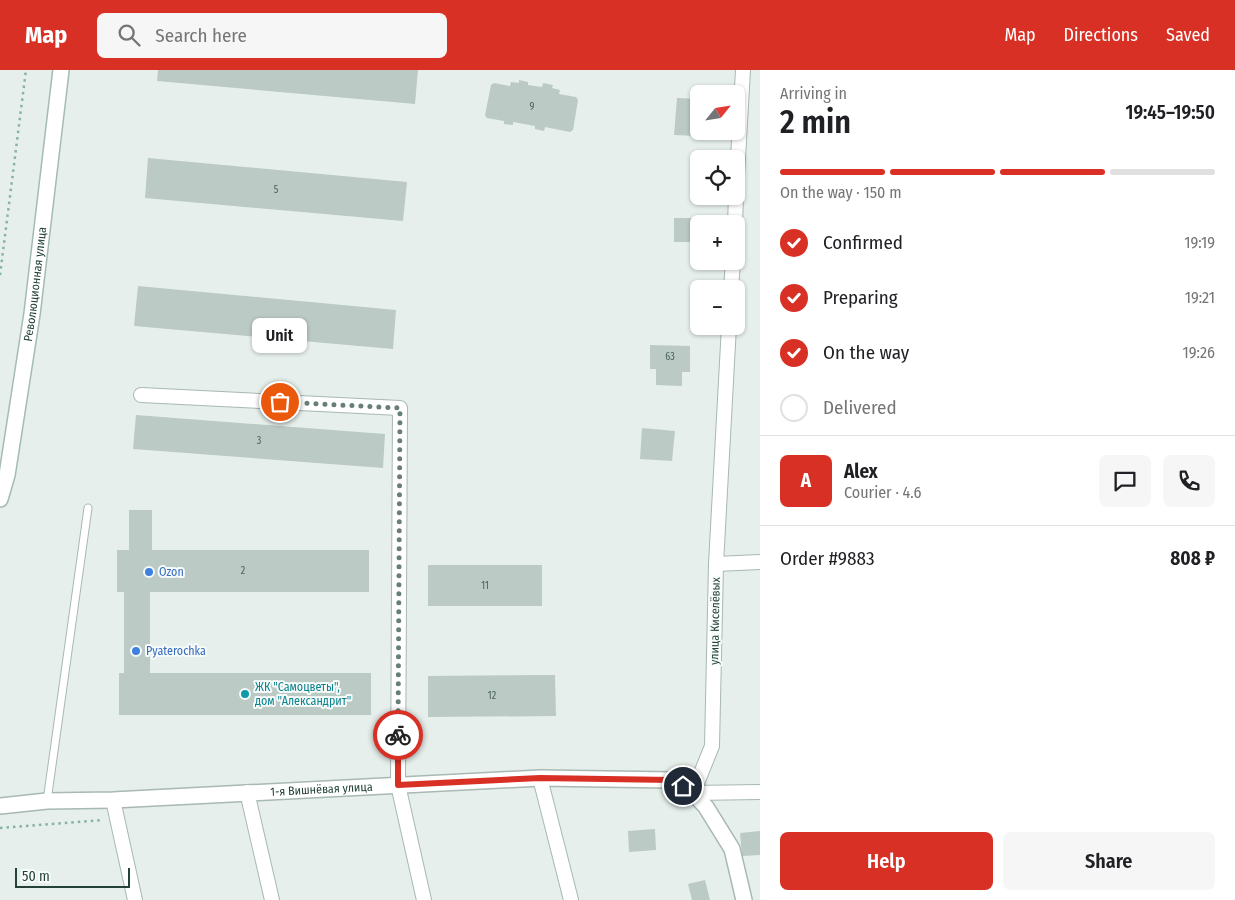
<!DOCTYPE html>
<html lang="en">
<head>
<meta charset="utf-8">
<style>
	:root { --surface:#fff; --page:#f6f6f6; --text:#202124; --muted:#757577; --line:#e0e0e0; --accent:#d93025 }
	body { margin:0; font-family:"Fira Sans Condensed",sans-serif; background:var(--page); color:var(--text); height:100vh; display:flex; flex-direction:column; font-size:19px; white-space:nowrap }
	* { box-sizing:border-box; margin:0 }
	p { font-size:16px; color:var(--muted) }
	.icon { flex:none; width:28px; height:28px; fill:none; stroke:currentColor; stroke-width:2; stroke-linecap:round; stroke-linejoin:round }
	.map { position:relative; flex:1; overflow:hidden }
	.drawer { display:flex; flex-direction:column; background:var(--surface); width:475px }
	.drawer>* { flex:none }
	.needle { width:32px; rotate:60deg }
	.controls { position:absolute; left:690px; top:15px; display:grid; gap:10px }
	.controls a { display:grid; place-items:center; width:55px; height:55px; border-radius:8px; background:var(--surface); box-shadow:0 1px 4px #0004; font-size:25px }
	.scale { position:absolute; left:15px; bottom:12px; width:115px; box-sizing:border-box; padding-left:5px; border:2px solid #24423a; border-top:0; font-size:14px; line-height:18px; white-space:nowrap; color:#24423a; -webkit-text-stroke:4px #f7fbf9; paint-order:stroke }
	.pin { position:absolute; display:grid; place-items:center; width:42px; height:42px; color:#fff; margin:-21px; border:2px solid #fff; border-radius:50%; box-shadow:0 1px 5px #0007 }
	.courier { position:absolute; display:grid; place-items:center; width:50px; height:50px; margin:-25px; border:4px solid #d93025; border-radius:50%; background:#fff; color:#222; box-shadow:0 1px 6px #0007 }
	.bubble { position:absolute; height:35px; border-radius:8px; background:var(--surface); box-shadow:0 1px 4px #0004; font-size:16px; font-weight:600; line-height:35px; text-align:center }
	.headline em { font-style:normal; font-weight:600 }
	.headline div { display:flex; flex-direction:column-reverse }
	.headline { display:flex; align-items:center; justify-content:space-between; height:85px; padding:0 20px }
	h1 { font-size:32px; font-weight:600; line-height:38px }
	.bar { display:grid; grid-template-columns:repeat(4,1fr); gap:8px 5px; align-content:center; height:60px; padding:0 20px }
	.bar i { height:6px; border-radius:4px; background:var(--line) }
	.bar .active { background:var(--accent) }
	.bar p { grid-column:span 4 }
	.line { display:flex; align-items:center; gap:12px; padding:0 20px; border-top:1px solid var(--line) }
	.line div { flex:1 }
	.round { display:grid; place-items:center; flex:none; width:52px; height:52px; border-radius:8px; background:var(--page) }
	ol { padding:0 20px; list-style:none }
	li { display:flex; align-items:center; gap:15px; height:55px }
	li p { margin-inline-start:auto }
	li .icon { padding:5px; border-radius:50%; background:var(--accent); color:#fff; stroke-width:4 }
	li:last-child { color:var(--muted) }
	li i { width:28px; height:28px; border:2px solid var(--line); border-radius:50% }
	.button { display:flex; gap:10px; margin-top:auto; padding:10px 20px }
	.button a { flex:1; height:58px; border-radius:8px; background:var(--accent); color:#fff; font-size:20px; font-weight:600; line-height:58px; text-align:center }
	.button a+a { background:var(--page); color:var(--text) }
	header { display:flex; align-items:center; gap:30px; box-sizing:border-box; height:70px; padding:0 25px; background:var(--accent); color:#fff }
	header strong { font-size:24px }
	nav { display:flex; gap:28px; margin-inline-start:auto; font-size:18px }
	.search { width:350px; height:45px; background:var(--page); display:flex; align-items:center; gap:12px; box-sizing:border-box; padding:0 18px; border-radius:8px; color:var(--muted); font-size:19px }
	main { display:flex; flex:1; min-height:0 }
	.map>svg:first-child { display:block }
</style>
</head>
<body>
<header>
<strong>Map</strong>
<div class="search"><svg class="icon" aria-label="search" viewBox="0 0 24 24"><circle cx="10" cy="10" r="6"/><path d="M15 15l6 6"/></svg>Search here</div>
<nav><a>Map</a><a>Directions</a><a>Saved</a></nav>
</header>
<main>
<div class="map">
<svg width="760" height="830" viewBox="0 0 760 830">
	<rect width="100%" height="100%" fill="#e6efeb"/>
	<path fill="#bbcac4" d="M158,0H418L415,34L157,11Z
		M519,10L528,12V15L542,17L543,13L553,15L552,18L560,20L559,24L576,27L578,30L573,60L570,62L545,57L544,61L535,59V56L513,52V55L504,54V51L487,48L485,45L491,15L494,13L510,16L511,12L519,13Z
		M677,28L699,29L698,66L674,65Z
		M148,88L407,112L403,151L145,128Z
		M674,148H698V172H674Z
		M138,216L396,240L393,279L134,256Z
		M650,275L690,276V302H682V316L656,315V299H650Z
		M136,345L385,364L383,398L133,379Z
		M642,358L675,361L672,391L640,389Z
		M129,440H152V480H369V522H150V603H371V645H119V603H124V522H117V480H129Z
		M428,495H542V536H428Z
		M555,605L556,646L428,647V606Z
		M655,759L656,780L629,782L628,761Z
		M760,761V785L742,786L740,763Z
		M705,810L710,830H692L688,814Z"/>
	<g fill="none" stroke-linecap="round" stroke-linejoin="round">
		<defs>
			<path id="service" d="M47,731L88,438"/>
			<path id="minor" d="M736,123L743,0
				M735,154L736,126
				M731,219L733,191
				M729,256L716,494L712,676L693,723L760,722
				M141,325L400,338L398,715L424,830
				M716,494L760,492
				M540,708L571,830
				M247,722L272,830
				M113,730L135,830"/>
			<g id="tertiary">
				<path id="s1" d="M0,736L47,731L113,730L540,708L672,710L693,723L706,737L732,779L744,830"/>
			</g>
			<g id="secondary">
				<path id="s2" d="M0,429L7,405L32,244L61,0"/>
			</g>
		</defs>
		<use href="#service" stroke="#a8b8b2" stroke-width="9"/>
		<use href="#minor" stroke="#a8b8b2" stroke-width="16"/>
		<use href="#tertiary" stroke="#a8b8b2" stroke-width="18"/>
		<use href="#secondary" stroke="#a4bbb3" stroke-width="18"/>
		<path stroke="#86b3a5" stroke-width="2.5" stroke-dasharray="2.5 4" stroke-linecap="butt" d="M0,205L26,0
			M0,758L103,750"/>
		<use href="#service" stroke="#fff" stroke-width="7"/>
		<use href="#minor" stroke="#fff" stroke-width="14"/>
		<use href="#tertiary" stroke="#fff" stroke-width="15"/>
		<use href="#secondary" stroke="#fff" stroke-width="15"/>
	</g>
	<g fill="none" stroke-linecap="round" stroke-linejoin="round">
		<path stroke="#687f78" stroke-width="5" stroke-dasharray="0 9" d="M280,332L400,338L398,665"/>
		<path stroke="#d93025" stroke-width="6" d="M398,665V715L540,708L672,710L683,716"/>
	</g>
	<g fill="#3f7fe0" stroke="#f7fbf9" stroke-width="2">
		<circle cx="149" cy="502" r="5"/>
		<circle cx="136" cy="581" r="5"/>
	</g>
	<circle fill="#0f9aa8" stroke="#f7fbf9" stroke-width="2" cx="245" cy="624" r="5"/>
	<g text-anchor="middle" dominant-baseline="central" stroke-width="4" stroke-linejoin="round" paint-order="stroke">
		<g font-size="10" fill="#4a645c">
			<text x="532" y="37">9</text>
			<text x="276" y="120">5</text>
			<text x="670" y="287">63</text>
			<text x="259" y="371">3</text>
			<text x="243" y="501">2</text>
			<text x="485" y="516">11</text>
			<text x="492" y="626">12</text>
		</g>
		<g font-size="12" fill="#24423a" stroke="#f7fbf9">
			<text stroke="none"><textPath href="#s2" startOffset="218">Революционная улица</textPath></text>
			<text transform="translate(715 551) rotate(-89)">улица Киселёвых</text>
			<text stroke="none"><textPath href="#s1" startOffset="322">1-я Вишнёвая улица</textPath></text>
		</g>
		<g font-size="12" fill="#366cbe" stroke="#f7fbf9" text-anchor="start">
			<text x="159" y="502">Ozon</text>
			<text x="146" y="581">Pyaterochka</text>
		</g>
		<g font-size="12" fill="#0d838f" stroke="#f7fbf9" text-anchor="start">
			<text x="255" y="617">ЖК "Самоцветы",<tspan x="255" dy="14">дом "Александрит"</tspan></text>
		</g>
	</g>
</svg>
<div class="controls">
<a><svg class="needle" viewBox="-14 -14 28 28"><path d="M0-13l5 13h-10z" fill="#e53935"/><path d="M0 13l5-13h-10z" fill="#757577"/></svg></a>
<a><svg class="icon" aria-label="locate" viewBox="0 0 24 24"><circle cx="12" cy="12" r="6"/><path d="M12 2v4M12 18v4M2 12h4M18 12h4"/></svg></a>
<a>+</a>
<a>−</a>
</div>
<div class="scale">50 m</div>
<div class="pin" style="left:280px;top:332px;background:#ea580c"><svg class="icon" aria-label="bag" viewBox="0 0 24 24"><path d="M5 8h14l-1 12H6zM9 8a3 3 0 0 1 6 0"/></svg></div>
<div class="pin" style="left:683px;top:716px;background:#1f2937"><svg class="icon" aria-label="home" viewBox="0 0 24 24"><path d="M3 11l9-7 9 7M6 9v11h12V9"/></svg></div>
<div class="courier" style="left:398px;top:665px"><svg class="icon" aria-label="bike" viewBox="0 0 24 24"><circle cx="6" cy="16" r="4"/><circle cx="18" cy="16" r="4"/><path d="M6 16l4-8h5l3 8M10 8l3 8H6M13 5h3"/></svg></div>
<div class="bubble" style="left:252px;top:248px;width:55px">Unit</div>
</div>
<section class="drawer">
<div class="headline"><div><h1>2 min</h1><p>Arriving in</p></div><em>19:45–19:50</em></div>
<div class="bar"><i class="active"></i><i class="active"></i><i class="active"></i><i></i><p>On the way · 150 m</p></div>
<ol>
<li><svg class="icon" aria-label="check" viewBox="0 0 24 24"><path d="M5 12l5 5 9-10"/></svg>Confirmed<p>19:19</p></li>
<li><svg class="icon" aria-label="check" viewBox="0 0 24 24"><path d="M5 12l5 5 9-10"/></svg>Preparing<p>19:21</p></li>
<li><svg class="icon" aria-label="check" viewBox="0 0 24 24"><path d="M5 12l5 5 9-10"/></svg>On the way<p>19:26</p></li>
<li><i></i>Delivered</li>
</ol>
<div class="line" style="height:90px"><b class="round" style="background:var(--accent);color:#fff">A</b><div><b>Alex</b><p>Courier · 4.6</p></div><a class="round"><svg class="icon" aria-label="chat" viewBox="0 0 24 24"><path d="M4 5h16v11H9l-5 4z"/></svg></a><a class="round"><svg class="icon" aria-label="phone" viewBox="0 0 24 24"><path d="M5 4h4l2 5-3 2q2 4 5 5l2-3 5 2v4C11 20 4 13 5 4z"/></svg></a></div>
<div class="line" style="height:65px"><div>Order #9883</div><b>808 ₽</b></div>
<div class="button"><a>Help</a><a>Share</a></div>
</section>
</main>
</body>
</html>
